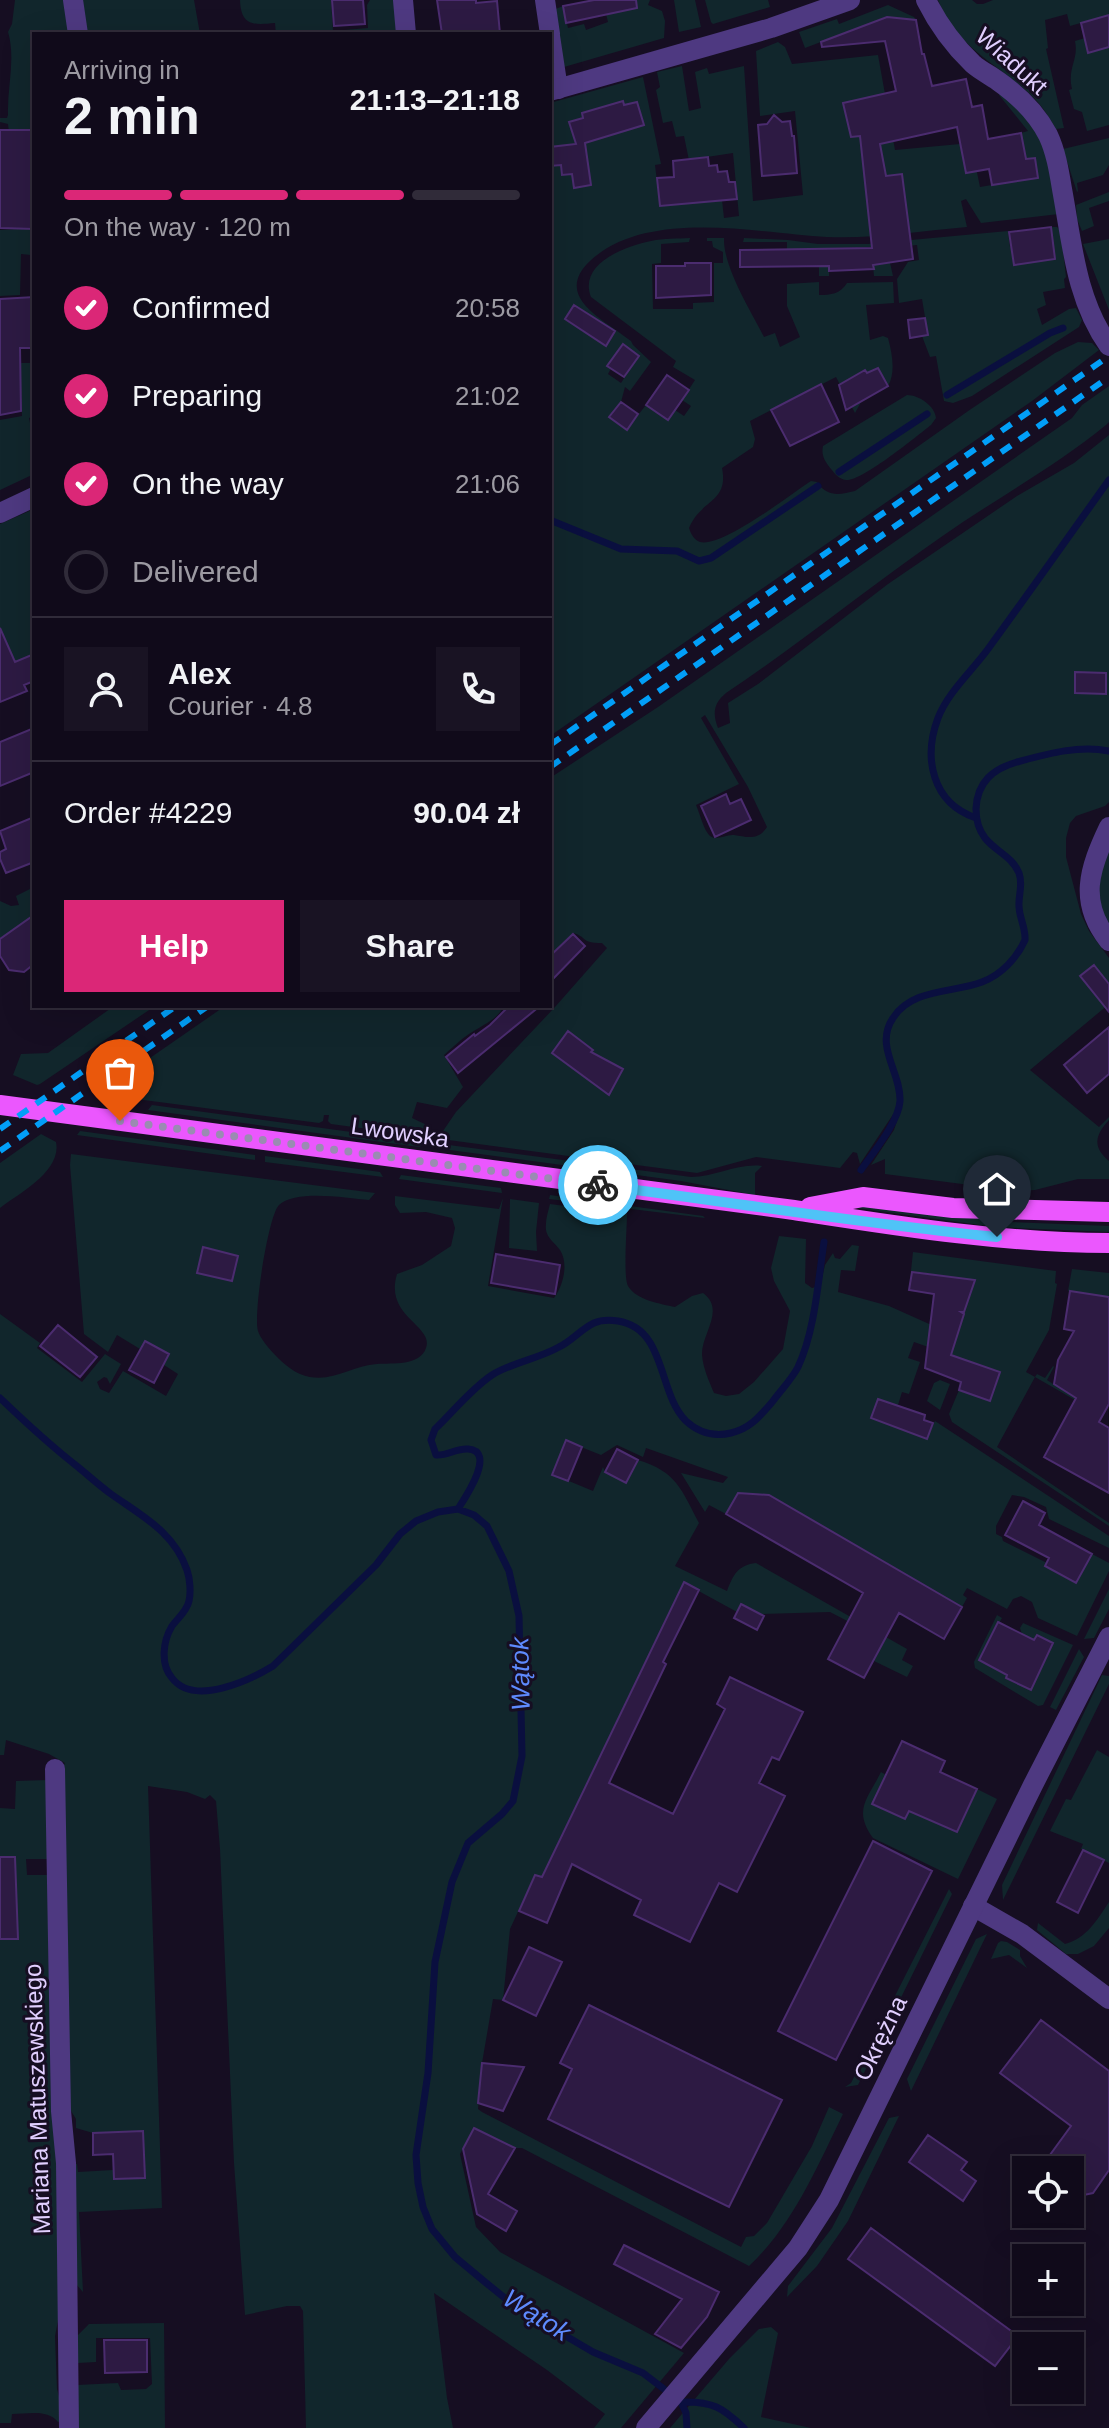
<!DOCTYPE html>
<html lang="en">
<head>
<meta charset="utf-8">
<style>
	:root { --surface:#100a1a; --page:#191323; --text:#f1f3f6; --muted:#9c9aa2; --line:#302b39; --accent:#db2777 }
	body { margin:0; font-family:Helvetica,sans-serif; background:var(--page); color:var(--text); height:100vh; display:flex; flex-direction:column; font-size:30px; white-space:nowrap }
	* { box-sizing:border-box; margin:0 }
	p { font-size:26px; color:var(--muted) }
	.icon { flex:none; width:44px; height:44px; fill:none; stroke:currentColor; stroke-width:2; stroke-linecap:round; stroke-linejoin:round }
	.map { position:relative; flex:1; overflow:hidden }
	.details { position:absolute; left:32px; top:32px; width:520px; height:976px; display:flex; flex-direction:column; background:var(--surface); border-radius:0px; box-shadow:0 8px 32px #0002,0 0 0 2px var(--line) }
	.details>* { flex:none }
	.fabs { position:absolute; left:1012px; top:2156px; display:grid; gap:16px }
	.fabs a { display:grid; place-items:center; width:72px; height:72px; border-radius:0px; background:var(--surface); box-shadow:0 8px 32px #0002,0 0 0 2px var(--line); font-size:40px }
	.pin { position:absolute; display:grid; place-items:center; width:68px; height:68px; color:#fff; margin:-82px -34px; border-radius:50% 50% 50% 0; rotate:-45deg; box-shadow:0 0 8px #0007 }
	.pin .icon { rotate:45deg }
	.courier { position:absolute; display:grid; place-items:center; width:80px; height:80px; margin:-40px; border:6px solid #4fc3f7; border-radius:50%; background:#fff; color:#222; box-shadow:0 2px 10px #0007 }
	.headline em { font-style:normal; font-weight:700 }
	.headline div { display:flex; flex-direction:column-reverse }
	.headline { display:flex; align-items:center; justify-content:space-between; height:136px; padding:0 32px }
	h1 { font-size:52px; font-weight:700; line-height:60px }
	.bar { display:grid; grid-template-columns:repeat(4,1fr); gap:12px 8px; align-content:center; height:96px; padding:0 32px }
	.bar i { height:10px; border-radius:6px; background:var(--line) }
	.bar .current { background:var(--accent) }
	.bar p { grid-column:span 4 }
	.line { display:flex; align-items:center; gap:20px; padding:0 32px; border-top:2px solid var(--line) }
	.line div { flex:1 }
	.round { display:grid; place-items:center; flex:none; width:84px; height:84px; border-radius:0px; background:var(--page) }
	ol { padding:0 32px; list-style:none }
	li { display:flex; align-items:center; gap:24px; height:88px }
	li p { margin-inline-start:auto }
	li .icon { padding:8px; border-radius:50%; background:var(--accent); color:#fff; stroke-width:4 }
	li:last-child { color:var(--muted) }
	li i { width:44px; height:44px; border:4px solid var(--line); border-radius:50% }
	.cta { display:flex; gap:16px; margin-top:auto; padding:16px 32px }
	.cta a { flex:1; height:92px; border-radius:0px; background:var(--accent); color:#fff; font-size:32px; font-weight:700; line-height:92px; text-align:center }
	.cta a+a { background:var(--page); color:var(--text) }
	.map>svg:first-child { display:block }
</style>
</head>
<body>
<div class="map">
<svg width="1109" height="2428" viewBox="0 0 1109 2428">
	<rect width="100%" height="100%" fill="#160e22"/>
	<path fill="#11262c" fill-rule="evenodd" d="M15,0H68L72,34H34V130H25L24,136L31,183L34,270H32L31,255L21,254L20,295L0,296V230L19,229V158L10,141L8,124L0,122V118H7L8,115C7,87 16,59 8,32L12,24Z
		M78,0H194L200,34H193L191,31L175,34H82Z
		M240,0H331L333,31L368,28L367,5L370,0H397L400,34H276L275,23C253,25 241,26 240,0Z
		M626,0H650L648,5L662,11L665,21L664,38L564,67L553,10L563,6L568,28L584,24L586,30L608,22L606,14Z
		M674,0H695L701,27L679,32Z
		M705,0H768L770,7L713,24L711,22Z
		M938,0H972L977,4H983L993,0H1109V15L1070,26L1067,14L1045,20L1048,48L1046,49L1064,128L1056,129C1049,117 1041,104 1030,94C995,62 956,47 938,0Z
		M888,5L914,17L916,20L887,17L805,48L799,32L837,19L839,24Z
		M1085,38L1089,53L1109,47V125L1087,131L1082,112L1074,109L1069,90L1072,89C1067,67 1079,60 1075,41Z
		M778,42L785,47L792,64L878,55L895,150L971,143L980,187L1038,177L1026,159L1021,133L1028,131L999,95L1003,92L1036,130L1047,155L1059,214L981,223L966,199L961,201L967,227C921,231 873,239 827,237C758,233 647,208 590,261C552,297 605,320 631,341L633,345L651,362L630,391L625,387L621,402L610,417L627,429L646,405L668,420L675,410L684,416L691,406L682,400L695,380L673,367L676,361L591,297C578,264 625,246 651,241C664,238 677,239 690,238L689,242L661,244V263L652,264L653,309H693V303L714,302V263H723V252L713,247L712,241H707V238H724C723,267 751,311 764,337L775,333L780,347L800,337L787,306V284L819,282V295C831,295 840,294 847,283L893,282L894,303L866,305L870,340L883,336L888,338C892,353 896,372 888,386L878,368L867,373L865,370L849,380L861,402L855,413L836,377L750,421L755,439L753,447L722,468C729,503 701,499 689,528C691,534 694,540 700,542C722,548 791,494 811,481L817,482C827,497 839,495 855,491L971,409L1055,353L1078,342L1092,343L1099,350L1032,401L550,736V103L643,77L661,164L655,165L660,206L722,200L724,218L739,216L733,153L694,159L692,175L684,136L676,137L672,121L663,123L656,90L660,87L657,72L682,66L689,111L701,108L695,72L707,68L709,74L744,66L753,201L803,195L795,111L760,116L756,51ZM623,345L639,355L621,383L608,374Z
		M1109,138V165L1103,175L1077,183L1078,191L1077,192L1063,149Z
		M1109,192V201L1089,208L1094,226L1082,231L1077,219L1076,205Z
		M1051,227H1057L1061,231L1066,277L1064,279L1065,288L1043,292L1046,305L1037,309L1042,325L1069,309L1076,308L1082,320L1079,327L972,396L953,403L944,401L936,356L930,357L922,336L928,335L922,299L899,303L897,279L908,262L919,260L917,245L897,247L888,254L893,276H874L873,265L881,264V247L829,248V276H819V249H787V242H743L744,238L788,240L818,244H868L1008,231L1010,247L1035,244Z
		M1109,239V310L1083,244Z
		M20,363H34V416L29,418L34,443V474L0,490V420L22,416Z
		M1109,386V422L1106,425C1056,466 997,498 944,535C870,586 801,643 726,693C714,703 712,713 718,728L730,723L728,703L758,684L888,584L1017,496L1074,463L1109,435V802L1105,806L1076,816L1070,823L1066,838V857L1081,914L1089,931L1109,958V1004L1030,1070L1099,1127L1109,1117V1120C1095,1135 1092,1147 1109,1161V1179H1078L1035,1190L1016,1191L885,1174V1159L871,1165L894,1130L900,1112L896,1110L860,1164L857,1153L853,1152L840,1168L756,1157L697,1173L441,1139L443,1131L456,1112L555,1007L607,948L602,943C580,943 588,937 573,933L550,955V778L658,707L1072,418L1082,405ZM1075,673H1106V694L1075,693ZM705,715L748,787L767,827C758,841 747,837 734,835C726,834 715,842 709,835C703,828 700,814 696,805L739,784L701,718Z
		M907,395C919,395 935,406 936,418L931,425C917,436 861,482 846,480C839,479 835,474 831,469C825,461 821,456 823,446Z
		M34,509V654L15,662L0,655V524Z
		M1109,845V930L1099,912V876Z
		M34,887V915L0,939V901L11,906L19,905L16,896Z
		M114,1006H155L40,1084L37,1085L13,1075L21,1054L48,1053Z
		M225,1006H504C496,1021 482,1025 469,1034C460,1040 452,1048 444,1055L463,1087L447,1108L417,1102L412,1118L431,1127L428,1137L331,1124L328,1121L329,1115H324L323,1121L319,1123L98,1094Z
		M152,1105L425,1142V1144L419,1147L148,1110Z
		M80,1131L255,1155V1160L77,1135Z
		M41,1134L56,1142C62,1171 20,1193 0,1208V1163Z
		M441,1144L691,1177C715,1177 738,1163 762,1166L755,1173V1195L681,1181L442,1149Z
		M71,1154L375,1193L369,1200C347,1198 296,1189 279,1205C268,1216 253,1315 258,1331C262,1344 287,1369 300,1374C329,1386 349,1366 377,1364C392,1363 420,1366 426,1348C434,1325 384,1317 397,1274L422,1265L451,1246L455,1228L452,1218L426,1212L400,1213L395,1205V1196L499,1209L503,1198L488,1286L554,1298C563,1286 569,1264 560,1250C555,1243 547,1238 546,1230C545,1221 548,1212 550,1204L627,1214C627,1228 623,1276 628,1286C636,1300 661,1304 675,1307L692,1296L703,1293C726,1310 701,1334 702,1355C703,1368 709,1381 714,1393L726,1396L739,1394L754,1382L783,1349L790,1311L774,1281L771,1268L779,1236L806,1239L805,1283L812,1288L820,1286L825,1265L833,1253L835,1258L840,1259L852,1245L859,1246L855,1271L841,1270L838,1292L889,1306L956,1336L975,1280L911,1271L913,1252L1056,1271L1055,1283L1057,1284L1049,1330L1026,1372L1035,1377L1037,1374L1045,1378L1053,1366L1054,1367L1047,1380L1061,1389L1081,1390L1075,1400L1035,1377L997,1447L1109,1523V1526L952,1422L949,1414L959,1390L990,1400L1000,1372L914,1342L908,1358L920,1362L909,1394L902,1392L898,1405L886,1402L927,1438L935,1421L1109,1536V1548L1049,1519L1046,1507L1024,1497L1012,1495L996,1526V1534L1002,1537L1003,1541L1047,1563L1046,1567L1075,1583L1092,1554L1109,1563V1571L1077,1636L1038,1618L1032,1602L1021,1596L1013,1599L1007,1609L967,1588L963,1595L967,1598L962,1607L769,1495L738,1493L726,1514L709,1505L705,1512L681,1473L723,1483L728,1477L646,1448L643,1457L617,1445L601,1455L566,1441L552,1474L593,1491L603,1467L605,1472L626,1483L638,1460C677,1472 681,1489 699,1523L675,1566L727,1591C733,1575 738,1565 756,1563L907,1649L902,1660L913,1666L907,1677L874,1661L884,1640L830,1612L762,1614L742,1604L737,1612L684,1583L542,1877L535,1875L510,1929L503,2000L493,1999L482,2063L478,2109L482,2112L741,2247L746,2237L754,2236L767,2223L812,2146L829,2107L843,2114C817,2167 793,2225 749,2266L522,2148H515L474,2128L460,2154L476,2227L500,2252L684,2353L621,2428H594L605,2414L547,2370L434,2293L447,2398L453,2428H306L303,2311L300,2306H287L245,2315L234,2163L220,1849L216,1801L210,1795L205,1799L187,1792L148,1786L162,2208L79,2212L83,2292L75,2283L71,2163L77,2164L78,2172L113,2170L114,2179L144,2178L143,2132L93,2133L76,2128V2119L68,2106L61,1770L65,1763L49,1754L6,1740L4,1755H0V1314L40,1343L37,1348L82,1382L105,1354L121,1364L110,1384L107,1378L104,1377L97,1382L100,1389L109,1393L123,1371L166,1396L178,1374L164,1365L169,1354L145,1341L140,1349L117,1335L108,1352L84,1334L70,1165Z
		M265,1156L380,1172L383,1177L265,1162Z
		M401,1175L501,1188L502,1193L399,1179Z
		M550,1195L703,1216L705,1218L549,1199Z
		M510,1199L539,1203L536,1232L537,1251L509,1248Z
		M859,1205L1011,1222L1109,1226V1232L995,1227L857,1208Z
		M1072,1269L1109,1273V1297L1068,1291Z
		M940,1380L950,1384L940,1410L927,1401L934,1383Z
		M1109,1589V1609L1094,1638L1084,1639Z
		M997,1615L1002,1618L999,1623H997L979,1660L996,1669L1033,1644L1024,1640L1020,1628L1023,1623L1073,1645L1043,1705L1038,1706L975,1668L974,1662Z
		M1079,1649L1084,1657L1056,1710L1050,1707Z
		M1102,1675L1109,1676V1684L1003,1900L1002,1885Z
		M1097,1750L1109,1757V1863L1081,1849L1083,1844L1050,1831L1066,1799L1071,1800Z
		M881,1772L886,1775L873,1804L905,1819L912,1805L931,1820L957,1832L977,1789L997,1799L958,1879L873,1838C853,1810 867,1800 881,1772Z
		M48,1780V1859H26L27,1875H49L63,2295L55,2336L57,2389L62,2408V2421L58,2422C48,2409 27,2414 12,2414L11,2423H0V1808L15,1809L16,1781Z
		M949,1889L952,1894L858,2085L845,2087L851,2083Z
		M1109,1902V1928L1094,1946L1078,1954H1066L1037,1930L1038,1923L1065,1944C1087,1938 1097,1920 1109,1902Z
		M987,1934L911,2091L907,2079L976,1939Z
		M1001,1941L1007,1942L1020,1950V1956L1027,1968L1009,1955L991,1959L998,1943Z
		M899,2116L848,2221L817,2266L787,2297L788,2286L832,2228L889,2118Z
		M164,2323L165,2428H78L77,2385L118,2383L121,2390L146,2389L152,2384L150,2338H96V2362L77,2363V2336L89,2324Z
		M771,2327L778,2333L761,2417L811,2428H670L729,2359L759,2329Z"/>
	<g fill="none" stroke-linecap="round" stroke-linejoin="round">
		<path stroke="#0a0f3f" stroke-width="7" d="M947,395L1050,333L1063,328
			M839,472L927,414
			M550,520L621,549L677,551L699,561L711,558L818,486
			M976,818C932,803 923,758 938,718C948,692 972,671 988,649C1029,593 1069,536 1109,480
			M861,1170C873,1153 899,1121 900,1101C901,1072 874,1046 893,1018C912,988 954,993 982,982C1001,975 1017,958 1025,940C1026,927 1018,916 1019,903C1019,893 1023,884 1019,873C1012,856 995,851 985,838C978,829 976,819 976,809C977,782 993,769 1017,762C1047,754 1078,745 1109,751
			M0,1398C25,1422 51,1446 78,1467C89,1476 100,1486 111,1494C142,1516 174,1532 187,1570C190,1579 191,1592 189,1601C187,1611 178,1618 172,1626C163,1641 160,1664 172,1678C194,1707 250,1680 273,1666L376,1565L400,1534L416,1521L438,1512L458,1509L474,1515L487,1526L509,1571L519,1616L522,1756L513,1801L502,1814L468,1843L452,1882L435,1962L428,2073L416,2155L418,2183L423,2207L432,2229L455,2257L485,2282L511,2303L547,2325L593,2352L643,2373L681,2402L686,2413L687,2428
			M458,1509C465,1498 497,1451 468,1449C457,1448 447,1456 436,1455L431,1440L435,1429C453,1412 471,1389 492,1375C513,1362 538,1359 559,1347C572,1341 581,1329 594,1323C601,1320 611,1320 618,1321C667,1329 657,1392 686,1421C699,1433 714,1437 731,1433C751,1428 760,1416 773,1401C781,1390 792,1379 798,1367C815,1331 818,1281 824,1242
			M681,2402C712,2401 722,2407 744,2428"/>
	</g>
	<path fill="#2d1a43" stroke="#4b2c6f" stroke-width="2" d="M332,0H363L365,24L334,26Z
		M437,0H476V3L497,1L500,34H442Z
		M594,0H636L637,8L566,23L563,6Z
		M1109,15V47L1088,53L1081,23Z
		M887,17L916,20L922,54H924L932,86L966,79L972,107L982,105L988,139L1021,133L1026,159L1035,158L1038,178L992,185L989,169L966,173L957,127L880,144L886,176L902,174L913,259L873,265L874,269L829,271V266L740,267V250L872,248L860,136L851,137L843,103L896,91L885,41L822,47L821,42Z
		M623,101L624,105L637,102L644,125L585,143L591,185L574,188L572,174L562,175L561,165L550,166V147L576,144L569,122L583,118L582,113Z
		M774,115L782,122L790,121L792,136H794L797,173L762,176L758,125L767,124Z
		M0,130H34V229L0,228Z
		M708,157L709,166L717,165L718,172L727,171L729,182H735L737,199L660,206L657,178L674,177L673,161Z
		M1051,227L1055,259L1014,265L1009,232Z
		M685,263H711V295L656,298V266H685Z
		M34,297V348H20L21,411L0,415V299Z
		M574,305L615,331L606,346L565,319Z
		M925,318L928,335L910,338L908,320Z
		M623,344L639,356L624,377L607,366Z
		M878,368L888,386L846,410L839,385L865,370L867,373Z
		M667,375L689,390L668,420L646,405Z
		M821,384L839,422L790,446L771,410Z
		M621,402L638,414L627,430L609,417Z
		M0,628L15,662L34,654V681L24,685L27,691L0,702Z
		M1075,672L1106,673V694L1075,693Z
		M34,728V772L0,786V742Z
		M726,794L730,804L741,799L751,820L715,837L701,806Z
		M34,817V862L6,873L0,859V852L6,849L0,831Z
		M34,915V964L24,972L9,970L0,956V939Z
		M573,934L585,946L550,982V956Z
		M1094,965L1109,984V1012L1080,976Z
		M509,1006H540L458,1073L446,1057L474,1034L475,1036L490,1025Z
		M1109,1027V1074L1087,1093L1064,1065Z
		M568,1031L593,1050L591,1052L623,1069L609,1095L552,1053Z
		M203,1247L238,1256L232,1281L197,1273Z
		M496,1254L560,1265L555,1294L491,1283Z
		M912,1272L975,1280L964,1312H961L964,1314L951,1355L1000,1372L990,1401L959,1390L961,1382L925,1368L934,1294L909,1290Z
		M1070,1291L1109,1297V1404L1099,1422L1109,1428V1493L1044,1457L1076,1398L1054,1384L1058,1360L1074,1331L1064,1329Z
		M58,1325L97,1357L80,1377L40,1346Z
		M145,1341L169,1354L154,1383L129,1370Z
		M878,1399L925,1415L924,1420L933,1423L927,1439L871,1418Z
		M566,1440L582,1447L568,1481L552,1475Z
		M617,1449L638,1460L626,1483L605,1472Z
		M738,1493L769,1495L962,1607L944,1639L899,1613L864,1678L828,1659L863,1593L726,1514Z
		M1023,1501L1045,1513L1039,1525L1092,1554L1076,1583L1045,1566L1049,1558L1005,1535Z
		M684,1582L699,1590L663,1662L666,1664L609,1783L673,1814L725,1709L717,1704L730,1677L803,1712L779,1760L772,1757L759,1783L785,1796L737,1892L719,1883L690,1942L634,1915L641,1900L572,1864L547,1923L519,1911L535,1875L542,1877Z
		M741,1604L764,1616L757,1630L734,1618Z
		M998,1622L1034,1640L1037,1635L1053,1643L1031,1690L1006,1678L1007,1675L979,1660Z
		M902,1741L945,1761L940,1772L977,1789L957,1832L909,1811L905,1819L872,1804Z
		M873,1841L932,1871L836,2060L778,2031Z
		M1083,1850L1104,1860L1078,1913L1057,1902Z
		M0,1857H15L18,1939H0Z
		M529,1947L562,1962L536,2016L503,2000Z
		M589,2005L782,2100L729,2207L548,2119L572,2069L560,2063Z
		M1041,2020L1109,2071V2170L1093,2193L1084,2195L1070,2185V2170H1039L1071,2126L1000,2073Z
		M482,2063L524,2067L503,2111L478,2103Z
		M474,2128L515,2148L488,2194L517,2211L506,2231L477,2214L463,2149Z
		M143,2131L145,2178L114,2179L113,2154L93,2155V2133Z
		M928,2135L967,2162L961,2170L976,2181L963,2201L909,2162Z
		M871,2228L1018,2336L995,2366L848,2259Z
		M624,2245L719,2292L707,2317L681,2348L655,2334L682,2299L614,2264Z
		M104,2340H147V2372L105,2373Z"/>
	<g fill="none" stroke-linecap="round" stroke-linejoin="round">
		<path stroke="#4e3981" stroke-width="20" d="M73,0L78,34
			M403,0L406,34
			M545,0L550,34
			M926,0C938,24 953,45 973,64C981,71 990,75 998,81C1018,95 1037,114 1048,135C1056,152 1059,171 1062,189C1072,243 1076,300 1109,346
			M550,36L558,89
			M1109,827C1089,869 1078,902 1109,941
			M55,1769L61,2111L66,2163L69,2428
			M973,1906L1022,1934L1109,1999"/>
		<path stroke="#4e3981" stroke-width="20" d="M550,91L771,28L850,0
			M0,513L34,497
			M646,2428L798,2248L829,2200L1033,1785L1109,1637"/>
		<path stroke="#eb57fe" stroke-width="20" d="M0,1105L794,1210C898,1226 1003,1243 1109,1243
			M810,1207L863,1197L953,1208L1109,1212"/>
		<path stroke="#029ff8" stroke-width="6" stroke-dasharray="12 10" stroke-linecap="butt" d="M550,745L1109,356
			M550,767L1109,377
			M0,1129L176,1006
			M0,1151L208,1006"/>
	</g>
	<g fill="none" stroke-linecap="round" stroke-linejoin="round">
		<path stroke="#9a8bb2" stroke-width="8" stroke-dasharray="0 14.4" d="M120,1121L598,1185"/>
		<path stroke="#4fc3f7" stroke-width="10" d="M598,1185C731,1202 864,1224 997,1237"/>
	</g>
	<g text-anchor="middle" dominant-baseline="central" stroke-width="6" stroke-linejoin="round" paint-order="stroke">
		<g font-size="24" fill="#e1cfff" stroke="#160e22">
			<text transform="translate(1012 61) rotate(42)">Wiadukt</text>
			<text transform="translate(400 1132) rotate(8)">Lwowska</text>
			<text transform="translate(880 2038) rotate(-64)">Okrężna</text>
			<text transform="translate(37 2099) rotate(-92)">Mariana Matuszewskiego</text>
		</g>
		<g font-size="26" font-style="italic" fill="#5e8afe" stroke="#160e22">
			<text transform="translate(520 1674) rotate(-91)">Wątok</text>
			<text transform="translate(537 2315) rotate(32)">Wątok</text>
		</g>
	</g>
</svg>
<div class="fabs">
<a><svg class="icon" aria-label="locate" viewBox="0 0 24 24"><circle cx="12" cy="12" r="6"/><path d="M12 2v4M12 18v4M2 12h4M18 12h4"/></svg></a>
<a>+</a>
<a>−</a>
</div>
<div class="pin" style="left:120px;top:1121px;background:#ea580c"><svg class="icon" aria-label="bag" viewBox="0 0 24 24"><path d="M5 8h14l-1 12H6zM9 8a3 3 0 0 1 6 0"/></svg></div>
<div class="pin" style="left:997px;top:1237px;background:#1f2937"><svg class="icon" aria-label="home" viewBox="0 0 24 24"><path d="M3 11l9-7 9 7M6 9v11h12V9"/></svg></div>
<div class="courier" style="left:598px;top:1185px"><svg class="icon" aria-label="bike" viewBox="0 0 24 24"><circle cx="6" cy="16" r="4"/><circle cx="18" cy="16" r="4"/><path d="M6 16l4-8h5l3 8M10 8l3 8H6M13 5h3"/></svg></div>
<section class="details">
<div class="headline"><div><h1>2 min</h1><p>Arriving in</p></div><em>21:13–21:18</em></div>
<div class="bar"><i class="current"></i><i class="current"></i><i class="current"></i><i></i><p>On the way · 120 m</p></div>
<ol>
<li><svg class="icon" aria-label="check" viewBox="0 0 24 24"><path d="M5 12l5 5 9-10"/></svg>Confirmed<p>20:58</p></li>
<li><svg class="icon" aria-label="check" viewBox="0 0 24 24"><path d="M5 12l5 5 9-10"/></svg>Preparing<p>21:02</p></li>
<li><svg class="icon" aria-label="check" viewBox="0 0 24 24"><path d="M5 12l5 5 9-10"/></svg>On the way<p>21:06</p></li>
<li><i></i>Delivered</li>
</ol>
<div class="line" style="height:144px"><a class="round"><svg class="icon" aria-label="person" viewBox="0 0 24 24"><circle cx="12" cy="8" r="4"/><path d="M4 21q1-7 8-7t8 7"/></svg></a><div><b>Alex</b><p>Courier · 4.8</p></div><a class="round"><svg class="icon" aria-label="phone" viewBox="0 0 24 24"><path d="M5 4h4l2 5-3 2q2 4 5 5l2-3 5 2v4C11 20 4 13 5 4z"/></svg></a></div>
<div class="line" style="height:104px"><div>Order #4229</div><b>90.04 zł</b></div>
<div class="cta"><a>Help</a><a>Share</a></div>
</section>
</div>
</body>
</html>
